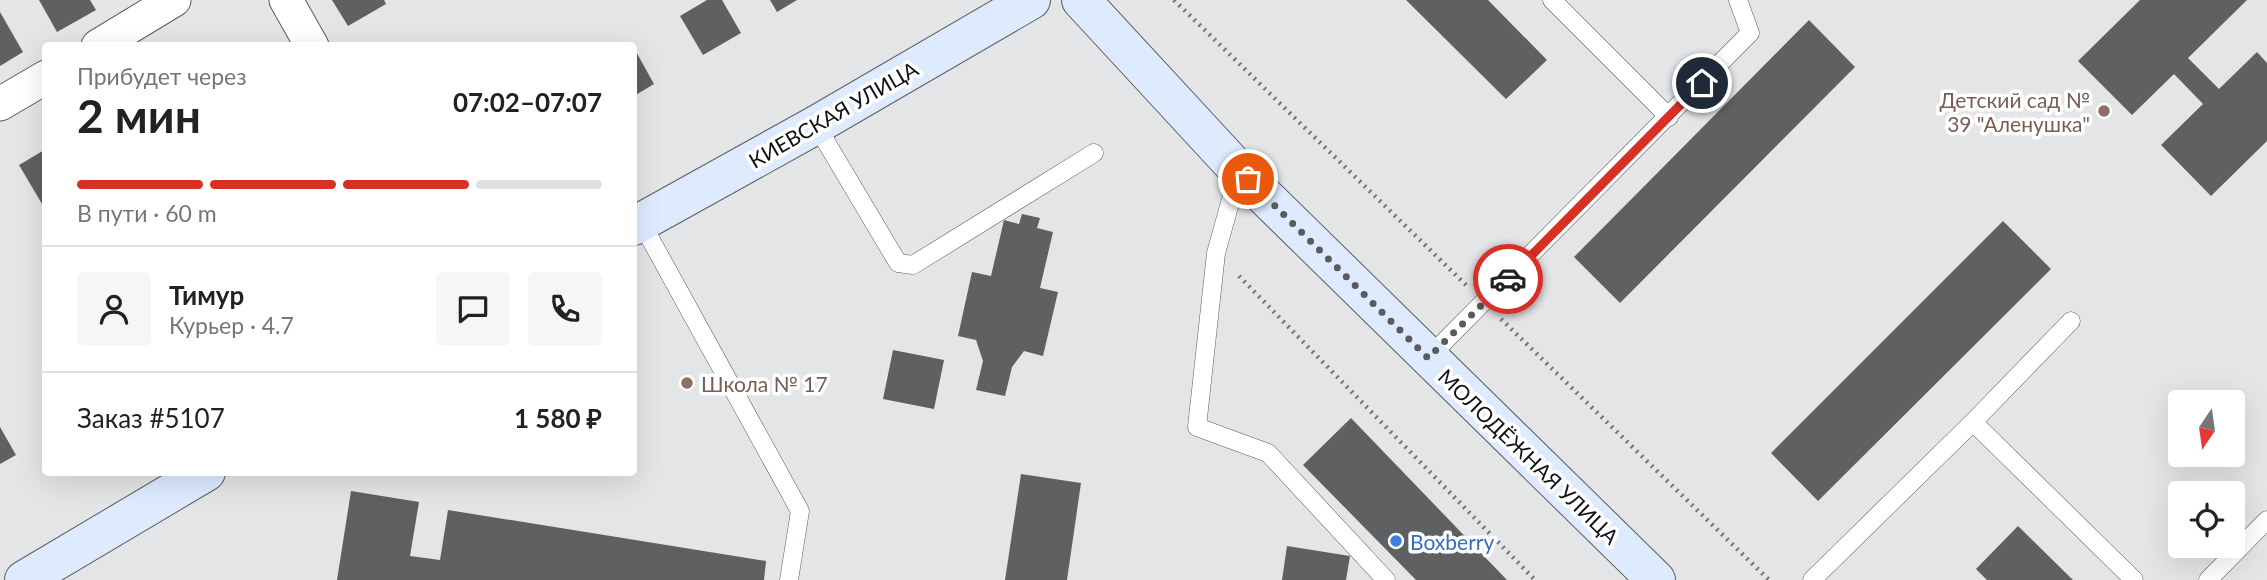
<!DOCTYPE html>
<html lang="ru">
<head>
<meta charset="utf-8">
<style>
	:root { --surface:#fff; --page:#f6f6f6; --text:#222; --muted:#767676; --line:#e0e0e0; --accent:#d93025 }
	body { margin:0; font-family:Lato,sans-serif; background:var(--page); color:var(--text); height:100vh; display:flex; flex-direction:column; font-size:26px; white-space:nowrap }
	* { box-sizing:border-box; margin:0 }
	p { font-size:23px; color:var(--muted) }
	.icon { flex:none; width:38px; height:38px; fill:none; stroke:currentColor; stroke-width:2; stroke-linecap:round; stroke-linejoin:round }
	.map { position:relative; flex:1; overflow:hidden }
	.drawer { position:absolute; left:42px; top:42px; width:595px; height:434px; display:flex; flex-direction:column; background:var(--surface); border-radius:7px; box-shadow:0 7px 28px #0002 }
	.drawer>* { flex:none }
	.needle { width:46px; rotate:193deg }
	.fabs { position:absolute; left:2168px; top:390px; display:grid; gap:14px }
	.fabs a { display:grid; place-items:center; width:77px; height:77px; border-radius:7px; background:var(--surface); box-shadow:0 7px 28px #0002; font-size:35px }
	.pin { position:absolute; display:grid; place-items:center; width:60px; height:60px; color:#fff; margin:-30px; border:4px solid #fff; border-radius:50%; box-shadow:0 2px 7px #0007 }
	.courier { position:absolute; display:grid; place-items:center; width:70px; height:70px; margin:-35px; border:5px solid #d93025; border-radius:50%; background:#fff; color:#222; box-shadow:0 2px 9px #0007 }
	.summary em { font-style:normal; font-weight:700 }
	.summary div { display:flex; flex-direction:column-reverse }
	.summary { display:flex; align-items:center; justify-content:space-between; height:119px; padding:0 35px }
	h1 { font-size:46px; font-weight:700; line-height:52px }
	.bar { display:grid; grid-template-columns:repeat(4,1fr); gap:10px 7px; align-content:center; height:84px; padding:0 35px }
	.bar i { height:9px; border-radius:5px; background:var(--line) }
	.bar .on { background:var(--accent) }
	.bar p { grid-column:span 4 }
	.line { display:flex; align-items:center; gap:18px; padding:0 35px; border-top:2px solid var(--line) }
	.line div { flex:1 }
	.round { display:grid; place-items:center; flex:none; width:74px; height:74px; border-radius:7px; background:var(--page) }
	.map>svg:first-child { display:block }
</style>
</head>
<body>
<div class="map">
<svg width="2267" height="580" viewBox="0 0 2267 580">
	<rect width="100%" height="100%" fill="#e3e5e7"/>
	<path fill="#5e6062" d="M39,0H90L96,10L57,32Z
		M332,0H384L386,4L348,26Z
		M707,0H722L741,33L703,55L680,16Z
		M770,0H797L777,12Z
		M1406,0H1488L1547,60L1506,99Z
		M2140,0H2247L2188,58L2219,89L2257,52L2267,63V141L2211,196L2161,145L2203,104L2174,74L2132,115L2078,61Z
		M0,12L23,52L0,66Z
		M1809,20L1855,67L1620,303L1574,257Z
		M634,48L654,84L634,96Z
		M46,149V202L42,204L19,165Z
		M1022,214L1040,218L1037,228L1053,232L1040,288L1058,292L1043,356L1024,351L1012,367L1005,396L976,390L983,361L976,340L958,336L972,272L991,276L1004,220L1019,224Z
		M2003,221L2051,269L1818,501L1771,453Z
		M893,350L944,360L934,409L883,399Z
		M1351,418L1507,580H1416L1303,465Z
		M0,427L16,455L0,464Z
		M1021,474L1081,483L1067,580H1005Z
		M351,491L419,502L410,556L440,560L448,510L766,561L764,580H337Z
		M2018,526L2073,580H1987L1976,569Z
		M1287,546L1350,556L1346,580H1282Z"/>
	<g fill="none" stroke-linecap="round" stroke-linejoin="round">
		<defs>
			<path id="lane" d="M1552,0L1669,117
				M816,125L898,263L913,265L1094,153
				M1239,171L1216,253L1197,427L1268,453L1386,580
				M641,222L800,511L789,580
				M1428,358L1750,33L1738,0
				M1973,422L2071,321
				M1812,580L1973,422L2134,580
				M2208,580L2267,520"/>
			<path id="street" d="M286,0L312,46
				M98,46L174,0
				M0,104L46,77"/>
			<path id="secondary" d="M1081,0L1239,171L1656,580
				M634,226L816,125L1031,0
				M24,580L206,472"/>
		</defs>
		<use href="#lane" stroke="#5b5d5e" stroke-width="19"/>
		<use href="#street" stroke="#5b5d5e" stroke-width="35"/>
		<use href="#secondary" stroke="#5b5d5e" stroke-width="40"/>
		<path stroke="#747577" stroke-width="4.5" stroke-dasharray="2 5" stroke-linecap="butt" d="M1174,0L1467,286
			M1239,276L1535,580
			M1501,319L1769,580"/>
		<use href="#lane" stroke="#fff" stroke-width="18"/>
		<use href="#street" stroke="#fff" stroke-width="33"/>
		<use href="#secondary" stroke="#deebff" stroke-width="38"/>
	</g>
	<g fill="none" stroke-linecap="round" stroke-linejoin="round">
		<path stroke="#5a5b5d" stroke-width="7" stroke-dasharray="0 12.6" d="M1248,179L1428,358L1508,279"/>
		<path stroke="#d93025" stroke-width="9" d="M1508,279L1702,83"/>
	</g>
	<g fill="#8d6e63" stroke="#fff" stroke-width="2.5">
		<circle cx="2104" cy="111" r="7"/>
		<circle cx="687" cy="383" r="7"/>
	</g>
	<circle fill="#3f7fe0" stroke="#fff" stroke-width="2.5" cx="1396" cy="541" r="7"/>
	<g text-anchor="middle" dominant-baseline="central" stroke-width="7" stroke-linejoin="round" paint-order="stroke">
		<g font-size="21" fill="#785e54" stroke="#fff" text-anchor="end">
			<text x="2090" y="99">Детский сад №<tspan x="2090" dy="24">39 "Аленушка"</tspan></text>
			<text x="701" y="383" text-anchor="start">Школа № 17</text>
		</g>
		<g font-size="21" fill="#101112" stroke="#fff">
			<text transform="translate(833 114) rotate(-30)">КИЕВСКАЯ УЛИЦА</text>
			<text transform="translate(1529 456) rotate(44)">МОЛОДЁЖНАЯ УЛИЦА</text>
		</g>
		<g font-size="21" fill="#366cbe" stroke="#fff" text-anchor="start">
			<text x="1410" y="541">Boxberry</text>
		</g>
	</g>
</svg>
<div class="fabs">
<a><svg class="needle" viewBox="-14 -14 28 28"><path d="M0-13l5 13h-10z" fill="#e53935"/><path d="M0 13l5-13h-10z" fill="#767676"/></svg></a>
<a><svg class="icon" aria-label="locate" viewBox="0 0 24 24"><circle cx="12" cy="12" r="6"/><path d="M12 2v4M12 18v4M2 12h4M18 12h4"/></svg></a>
</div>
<div class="pin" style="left:1248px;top:179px;background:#ea580c"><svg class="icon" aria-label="bag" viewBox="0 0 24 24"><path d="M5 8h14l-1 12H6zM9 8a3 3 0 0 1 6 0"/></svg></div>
<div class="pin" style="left:1702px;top:83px;background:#1f2937"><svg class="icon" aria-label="home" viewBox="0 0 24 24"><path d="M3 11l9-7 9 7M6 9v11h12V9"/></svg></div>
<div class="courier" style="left:1508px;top:279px"><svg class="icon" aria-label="car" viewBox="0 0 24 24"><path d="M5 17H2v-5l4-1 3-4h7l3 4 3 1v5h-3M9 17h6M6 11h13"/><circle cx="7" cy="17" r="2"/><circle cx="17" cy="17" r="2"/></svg></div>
<section class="drawer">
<div class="summary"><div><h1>2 мин</h1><p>Прибудет через</p></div><em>07:02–07:07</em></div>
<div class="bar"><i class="on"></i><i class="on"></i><i class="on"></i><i></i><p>В пути · 60 m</p></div>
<div class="line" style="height:126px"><a class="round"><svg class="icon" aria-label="person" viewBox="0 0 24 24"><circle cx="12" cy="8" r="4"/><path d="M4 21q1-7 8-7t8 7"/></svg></a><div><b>Тимур</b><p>Курьер · 4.7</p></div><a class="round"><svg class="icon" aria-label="chat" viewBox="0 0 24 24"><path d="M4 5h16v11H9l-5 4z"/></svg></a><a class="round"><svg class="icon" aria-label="phone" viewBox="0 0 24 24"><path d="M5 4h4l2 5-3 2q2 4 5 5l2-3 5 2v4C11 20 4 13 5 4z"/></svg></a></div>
<div class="line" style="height:91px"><div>Заказ #5107</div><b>1 580 ₽</b></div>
</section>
</div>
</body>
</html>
